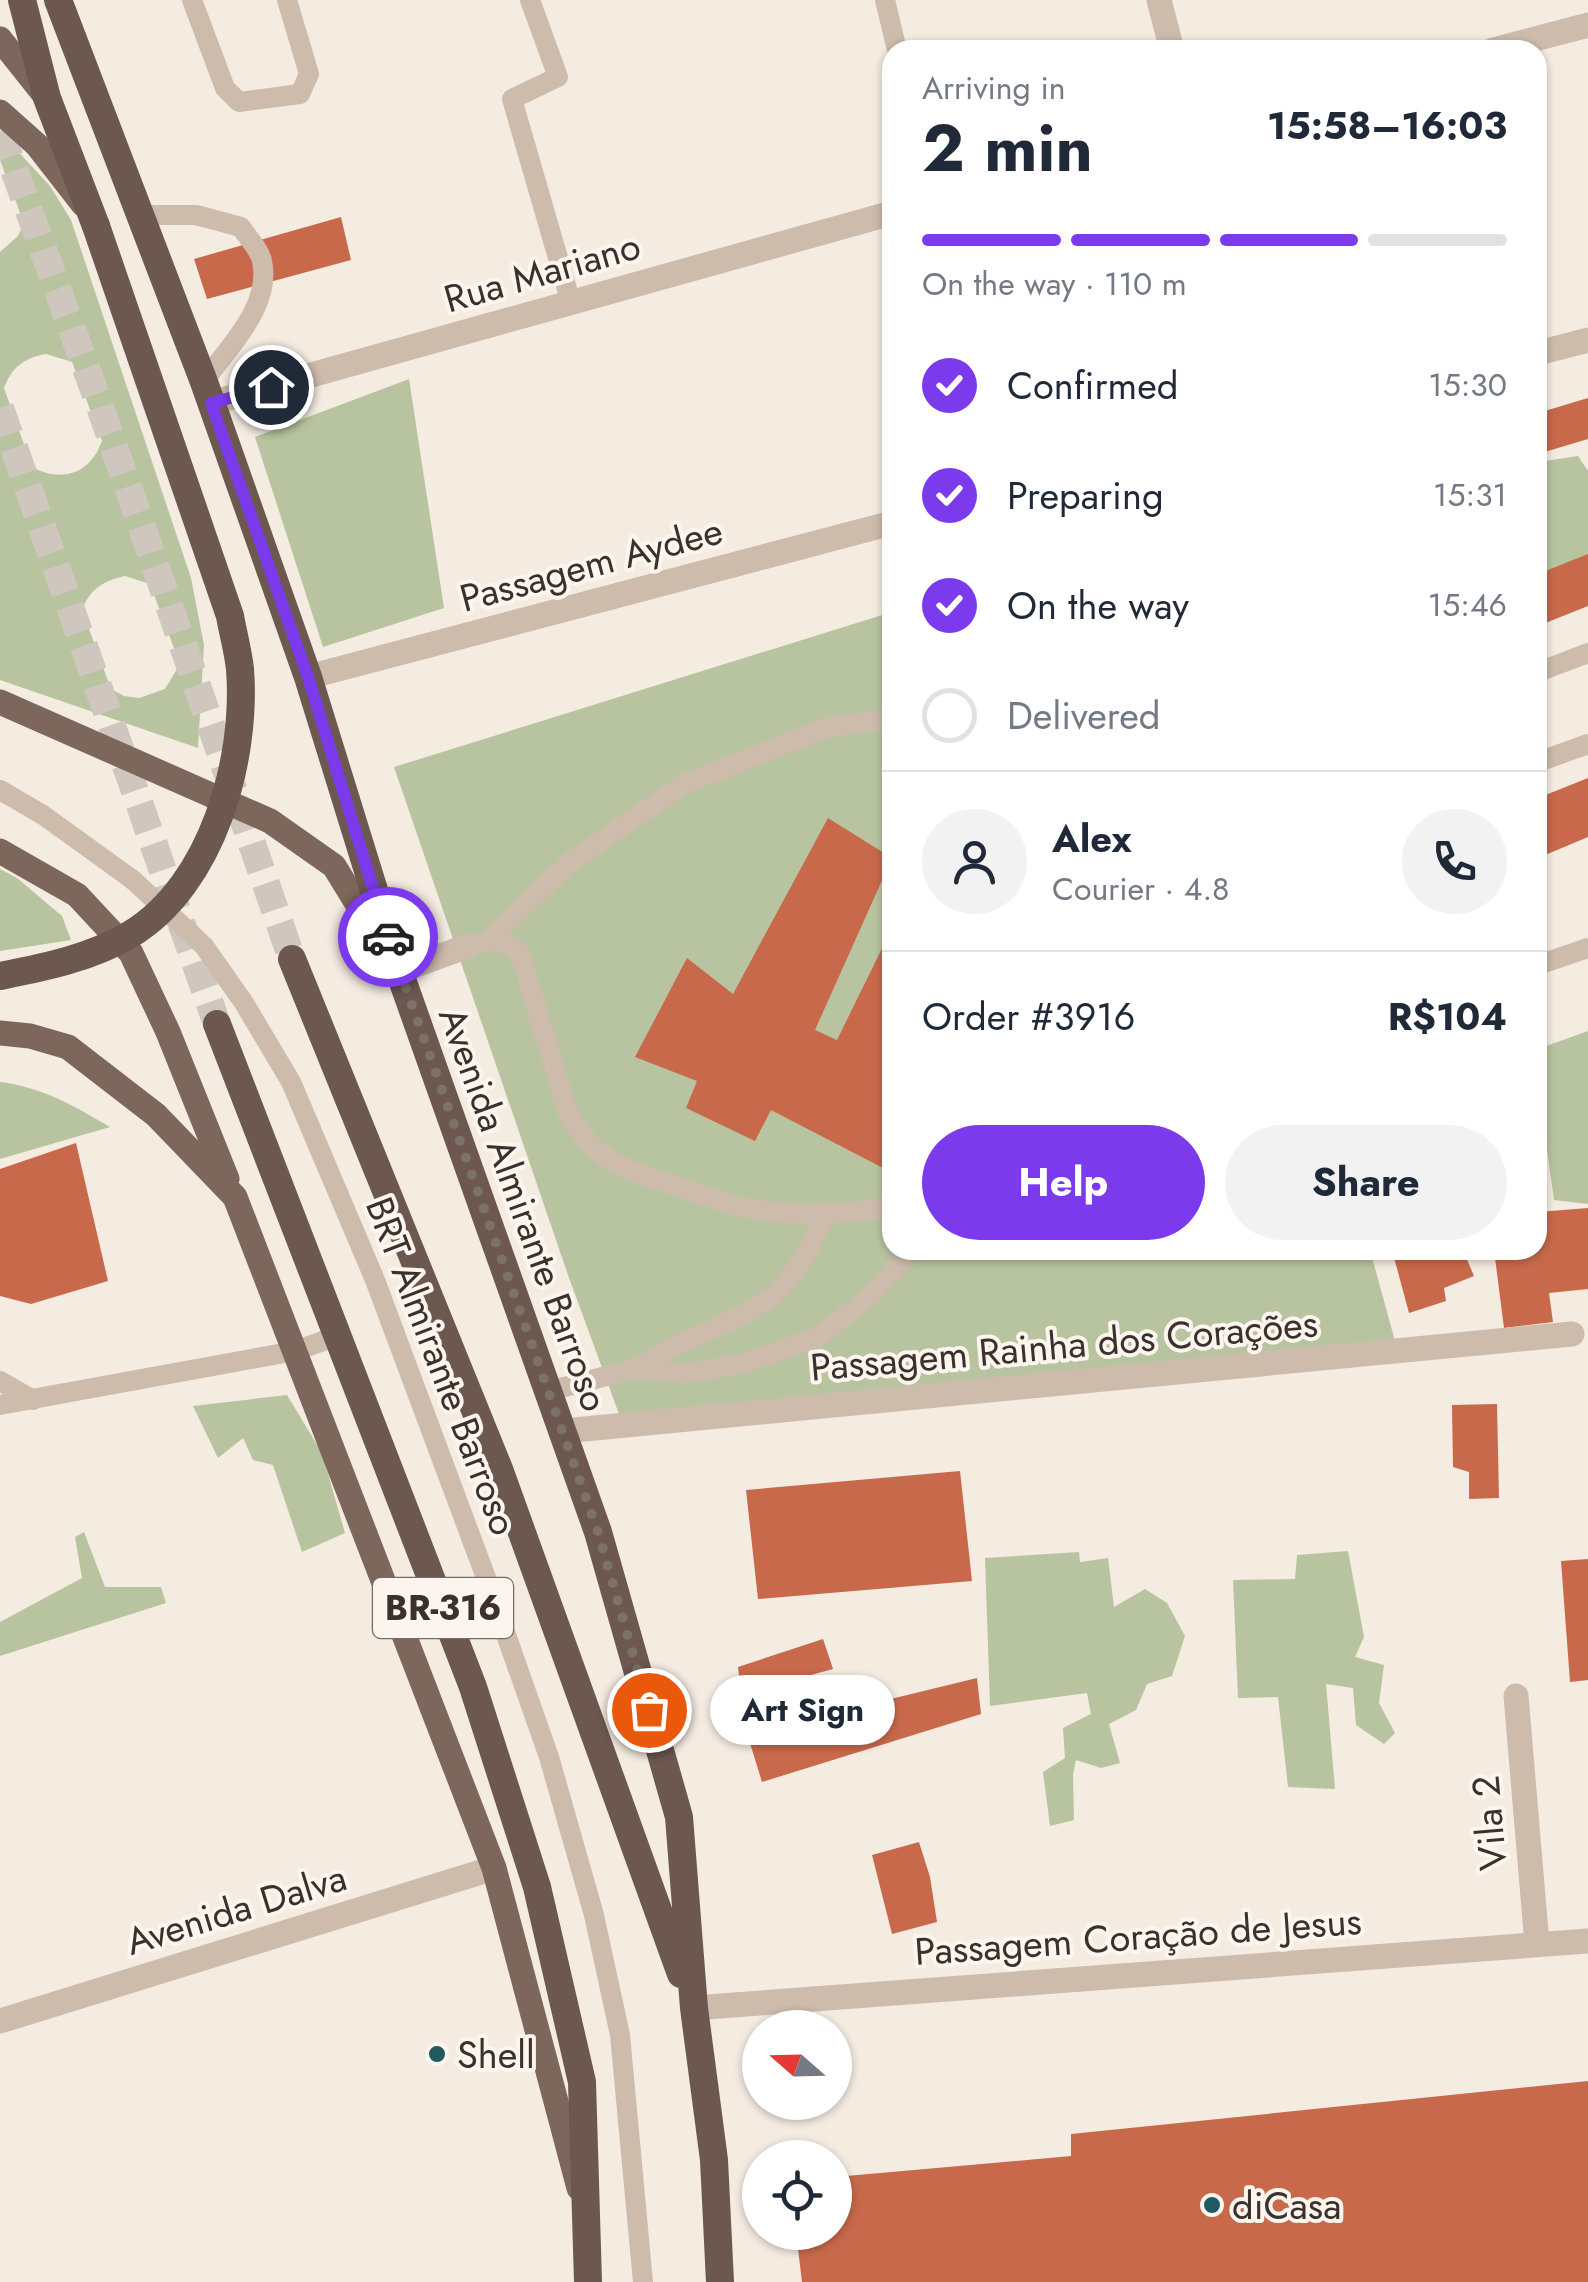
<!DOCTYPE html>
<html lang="en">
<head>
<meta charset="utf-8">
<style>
	:root { --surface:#fff; --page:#f2f2f3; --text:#1f2937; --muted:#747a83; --line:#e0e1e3; --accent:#7c3aed }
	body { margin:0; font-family:Jost,sans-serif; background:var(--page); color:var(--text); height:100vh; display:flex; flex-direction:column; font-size:38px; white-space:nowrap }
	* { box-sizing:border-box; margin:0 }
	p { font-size:32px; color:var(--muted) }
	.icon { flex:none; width:55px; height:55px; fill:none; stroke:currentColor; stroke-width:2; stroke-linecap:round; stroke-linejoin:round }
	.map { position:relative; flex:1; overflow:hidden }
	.side { position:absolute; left:882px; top:40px; width:665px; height:1220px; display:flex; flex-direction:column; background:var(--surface); border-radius:30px; box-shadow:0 2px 8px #0004 }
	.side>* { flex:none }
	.needle { width:65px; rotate:290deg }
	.controls { position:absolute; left:742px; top:2010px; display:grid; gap:20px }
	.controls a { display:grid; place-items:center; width:110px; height:110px; border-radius:50%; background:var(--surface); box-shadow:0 2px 8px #0004; font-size:50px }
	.pin { position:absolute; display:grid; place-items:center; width:85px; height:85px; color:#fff; margin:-42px; border:5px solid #fff; border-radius:50%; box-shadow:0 2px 10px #0007 }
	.courier { position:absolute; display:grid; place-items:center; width:100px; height:100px; margin:-50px; border:8px solid #7c3aed; border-radius:50%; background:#fff; color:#222; box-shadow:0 2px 12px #0007 }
	.bubble { position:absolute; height:70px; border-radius:35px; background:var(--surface); box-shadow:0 2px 8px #0004; font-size:32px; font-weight:700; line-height:70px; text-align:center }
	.summary em { font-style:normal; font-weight:700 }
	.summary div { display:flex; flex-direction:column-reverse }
	.summary { display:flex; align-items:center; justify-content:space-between; height:170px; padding:0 40px }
	h1 { font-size:65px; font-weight:700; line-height:75px }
	.bar { display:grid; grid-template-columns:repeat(4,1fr); gap:15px 10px; align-content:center; height:120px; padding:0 40px }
	.bar i { height:12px; border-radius:8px; background:var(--line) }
	.bar .on { background:var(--accent) }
	.bar p { grid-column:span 4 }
	.line { display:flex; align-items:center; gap:25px; padding:0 40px; border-top:2px solid var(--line) }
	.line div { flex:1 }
	.round { display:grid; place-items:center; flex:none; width:105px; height:105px; border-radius:52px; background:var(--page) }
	ol { padding:0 40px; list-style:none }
	li { display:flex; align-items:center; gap:30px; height:110px }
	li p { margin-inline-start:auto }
	li .icon { padding:10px; border-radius:50%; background:var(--accent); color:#fff; stroke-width:4 }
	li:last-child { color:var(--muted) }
	li i { width:55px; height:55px; border:5px solid var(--line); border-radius:50% }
	.primary-button { display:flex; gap:20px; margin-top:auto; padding:20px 40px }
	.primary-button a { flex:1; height:115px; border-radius:60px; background:var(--accent); color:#fff; font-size:40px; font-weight:700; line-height:115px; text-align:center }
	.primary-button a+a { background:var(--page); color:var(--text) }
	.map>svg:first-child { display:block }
</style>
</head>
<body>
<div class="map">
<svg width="1588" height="2282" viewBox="0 0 1588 2282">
	<rect width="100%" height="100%" fill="#f4ebe1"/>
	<path fill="#b8c4a0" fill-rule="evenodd" d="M0,132L50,186L71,220L191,578L204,645L198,748L0,680V252L18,236L24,223L0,160ZM46,354L72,362L102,441C90,474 62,483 32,467L4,388C12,367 24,358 46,354ZM125,576L150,584L180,664L165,689L139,698L124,696L111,689L82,610C90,589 103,581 125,576Z
		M409,379L444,608L323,647L255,437Z
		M1578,456L1588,471V556L1538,574V462Z
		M892,612V1250H1370L1395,1341L619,1414L568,1275L394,767Z
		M0,869L17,878L62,916L71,940L0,951Z
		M1588,1031V1204L1554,1200L1538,1085V1049Z
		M0,1082C42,1087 74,1106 110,1127L0,1159Z
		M287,1395L322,1453L345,1533L302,1552L273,1465L253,1460L243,1438L218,1458L193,1406Z
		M84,1532L105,1587H161L166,1603L0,1656V1622L82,1578L75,1537Z
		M1348,1551L1364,1637L1355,1657L1384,1665L1379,1703L1395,1733L1384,1744L1356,1725L1353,1688L1326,1684L1335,1789L1288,1787L1278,1697L1238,1698L1233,1580L1295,1579L1297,1555Z
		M1079,1552L1080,1562L1108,1558L1114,1607L1145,1589L1167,1603L1185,1636L1172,1676L1147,1684L1136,1710L1109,1724L1120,1763L1101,1768L1076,1760L1073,1775L1074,1820L1050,1826L1043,1772L1065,1758L1063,1728L1091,1714L1087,1693L990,1706L985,1558Z"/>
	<path fill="#c8694b" d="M341,217L351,260L207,299L194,259Z
		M1588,398V439L1538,454V413Z
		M1588,554V606L1538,626V574Z
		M1588,778V837L1538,858V798Z
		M828,818L892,858L815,1030L837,1040L892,928V1097L889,1102L892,1104V1152L883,1168L771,1110L755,1141L686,1108L697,1081L635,1057L687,958L733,994Z
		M76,1143L108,1281L31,1304L0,1296V1169Z
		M1588,1208V1289L1549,1293L1553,1322L1504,1328L1494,1250H1538V1212Z
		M1392,1250H1463L1474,1276L1444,1288L1446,1301L1409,1313Z
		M1497,1404L1499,1498L1469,1499V1472L1453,1467L1452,1405Z
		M960,1471L972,1581L758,1599L746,1490Z
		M1588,1559V1680L1570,1682L1561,1561Z
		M823,1639L833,1669L741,1694L738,1667Z
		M977,1678L981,1714L762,1782L750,1743L862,1706Z
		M919,1842L930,1877L937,1922L892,1934L872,1855Z
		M1588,2081V2282H802L796,2232H835V2177L1071,2156V2134Z"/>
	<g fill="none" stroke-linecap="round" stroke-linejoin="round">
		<path stroke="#cfc6bd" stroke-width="28" stroke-dasharray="28 14" stroke-linecap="butt" d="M0,131L97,398L292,959
			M0,408L217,1024"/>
		<path stroke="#cdbbac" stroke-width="20" d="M192,0L225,88L239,102L300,94L309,74L287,0
			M530,0L558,77L512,99L571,303
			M885,0L897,50
			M140,215H196L241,227C247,237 260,250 262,261C272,307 227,348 204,382
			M1538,672L1588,653
			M1538,762L1588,744
			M0,790L43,815L133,880
			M487,941L570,862L684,784L825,728L892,718
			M468,946C488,941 504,936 520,953L568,1113C595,1163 628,1170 679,1187C701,1194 724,1204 746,1208C794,1218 845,1214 892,1207
			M1538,965L1588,948
			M637,1368L686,1373L742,1364L818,1337L870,1296L912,1250
			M0,1381L33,1400
			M549,1391L637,1368L673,1347L745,1314L774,1295L793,1274L811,1246L825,1214
			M0,1405L295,1351L337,1336"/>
		<path stroke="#cdbbac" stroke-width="25" d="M1159,0L1172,50
			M1493,50L1588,25
			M1538,353L1588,340
			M211,403L892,213
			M308,677L892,523
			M399,971L468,946
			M564,1431L1572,1334
			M1516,1696L1537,1944
			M694,2008L1588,1941
			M0,2021L494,1868"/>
		<path stroke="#7d675c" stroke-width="25" d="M0,39L47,98
			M0,112L37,145L83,204
			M0,702L270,821L334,866L388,954
			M0,851L77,895L131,953L168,1032L227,1179
			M0,1033L30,1036L68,1047L156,1115L235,1197L494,1868L579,2188"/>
		<path stroke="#6c584f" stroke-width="28" d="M22,0L47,98L96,226
			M58,0L204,382L308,677L399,971L598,1532L679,1817L694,2008L714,2160L720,2282
			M292,959L499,1469L681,1974
			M217,1024L473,1687L537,1887L582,2082L588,2282"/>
		<path stroke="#cdbbac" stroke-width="20" d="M133,880L204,946L244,1003L291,1082L375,1280L485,1575L549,1757L594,1915L620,2035L643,2282"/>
		<path stroke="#6c584f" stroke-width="28" d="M0,976C45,967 91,958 131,934C213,884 247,759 240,669C238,651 233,633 230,616L96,226"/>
	</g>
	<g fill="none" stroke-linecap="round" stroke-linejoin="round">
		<path stroke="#7c716b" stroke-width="10" stroke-dasharray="0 18" d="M388,937L598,1532L649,1710"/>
		<path stroke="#7c3aed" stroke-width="12" d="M271,387L211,403L308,677L388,937"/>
	</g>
	<g fill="#1f5a5e" stroke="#fbf5ee" stroke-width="4">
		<circle cx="437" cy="2054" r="10"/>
		<circle cx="1212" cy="2205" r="10"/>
	</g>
	<g text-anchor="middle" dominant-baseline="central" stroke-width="8" stroke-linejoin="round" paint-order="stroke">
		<rect fill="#fbf5ee" stroke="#756b66" stroke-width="2.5" x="373" y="1578" width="140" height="60" rx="8"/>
		<g font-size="35" font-weight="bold" fill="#3b302b">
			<text x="443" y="1608">BR-316</text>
		</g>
		<g font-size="38" fill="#3b302b" stroke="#fbf5ee">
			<text transform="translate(542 272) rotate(-16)">Rua Mariano</text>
			<text transform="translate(591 564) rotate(-15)">Passagem Aydee</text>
			<text transform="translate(524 1209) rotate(70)">Avenida Almirante Barroso</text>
			<text transform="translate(1064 1345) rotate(-5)">Passagem Rainha dos Corações</text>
			<text transform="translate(442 1366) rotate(69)">BRT Almirante Barroso</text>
			<text transform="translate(1489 1823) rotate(-95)">Vila 2</text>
			<text transform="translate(236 1909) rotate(-17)">Avenida Dalva</text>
			<text transform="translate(1138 1936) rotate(-4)">Passagem Coração de Jesus</text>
		</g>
		<g font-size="38" fill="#3b302b" stroke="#fbf5ee" text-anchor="start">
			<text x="457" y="2054">Shell</text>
			<text x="1232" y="2205">diCasa</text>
		</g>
	</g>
</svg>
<div class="controls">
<a><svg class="needle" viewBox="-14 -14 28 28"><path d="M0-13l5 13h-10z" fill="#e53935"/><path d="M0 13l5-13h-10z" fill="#747a83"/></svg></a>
<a><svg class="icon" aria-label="locate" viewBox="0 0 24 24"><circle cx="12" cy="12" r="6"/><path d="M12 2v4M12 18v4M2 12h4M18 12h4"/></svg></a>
</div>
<div class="pin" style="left:649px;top:1710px;background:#ea580c"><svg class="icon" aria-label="bag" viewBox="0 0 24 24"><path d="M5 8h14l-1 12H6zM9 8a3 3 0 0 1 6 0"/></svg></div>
<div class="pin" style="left:271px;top:387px;background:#1f2937"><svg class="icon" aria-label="home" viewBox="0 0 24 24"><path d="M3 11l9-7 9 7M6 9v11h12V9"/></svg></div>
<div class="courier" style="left:388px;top:937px"><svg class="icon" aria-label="car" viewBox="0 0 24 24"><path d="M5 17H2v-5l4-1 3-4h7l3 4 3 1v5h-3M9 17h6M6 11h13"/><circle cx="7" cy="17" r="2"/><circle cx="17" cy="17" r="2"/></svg></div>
<div class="bubble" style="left:710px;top:1675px;width:185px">Art Sign</div>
<section class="side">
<div class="summary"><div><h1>2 min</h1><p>Arriving in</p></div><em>15:58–16:03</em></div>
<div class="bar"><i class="on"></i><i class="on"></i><i class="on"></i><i></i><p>On the way · 110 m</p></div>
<ol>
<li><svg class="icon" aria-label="check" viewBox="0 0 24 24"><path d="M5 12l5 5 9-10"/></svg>Confirmed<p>15:30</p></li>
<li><svg class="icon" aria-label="check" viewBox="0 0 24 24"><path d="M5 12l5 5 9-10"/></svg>Preparing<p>15:31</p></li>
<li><svg class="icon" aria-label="check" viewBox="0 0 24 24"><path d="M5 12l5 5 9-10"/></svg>On the way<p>15:46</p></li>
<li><i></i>Delivered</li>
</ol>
<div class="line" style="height:180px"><a class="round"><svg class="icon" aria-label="person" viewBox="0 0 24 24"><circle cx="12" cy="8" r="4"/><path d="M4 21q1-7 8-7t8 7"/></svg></a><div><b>Alex</b><p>Courier · 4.8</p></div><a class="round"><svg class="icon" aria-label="phone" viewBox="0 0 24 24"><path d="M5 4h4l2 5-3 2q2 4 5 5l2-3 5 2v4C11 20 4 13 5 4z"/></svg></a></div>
<div class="line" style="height:130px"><div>Order #3916</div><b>R$104</b></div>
<div class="primary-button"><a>Help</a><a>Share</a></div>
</section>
</div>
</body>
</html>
